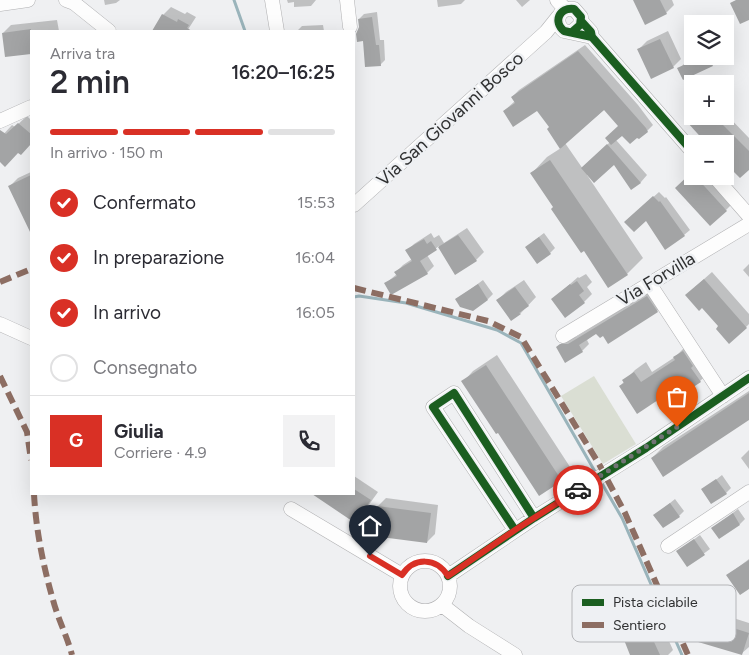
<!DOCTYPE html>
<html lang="it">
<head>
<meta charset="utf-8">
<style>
	:root { --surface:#fff; --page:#f2f2f3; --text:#2b2b33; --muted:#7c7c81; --line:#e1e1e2; --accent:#d93025 }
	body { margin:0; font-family:Figtree,sans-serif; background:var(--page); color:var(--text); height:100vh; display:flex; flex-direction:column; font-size:19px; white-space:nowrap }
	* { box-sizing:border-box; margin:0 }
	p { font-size:16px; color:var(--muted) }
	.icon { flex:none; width:28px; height:28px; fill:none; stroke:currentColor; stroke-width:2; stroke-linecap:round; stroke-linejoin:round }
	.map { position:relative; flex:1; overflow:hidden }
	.details { position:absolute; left:30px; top:30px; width:325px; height:465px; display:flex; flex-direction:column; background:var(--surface); border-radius:0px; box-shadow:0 5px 20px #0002 }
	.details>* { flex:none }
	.buttons { position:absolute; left:684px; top:15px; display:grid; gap:10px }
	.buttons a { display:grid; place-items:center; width:50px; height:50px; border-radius:0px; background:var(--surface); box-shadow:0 5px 20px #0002; font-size:25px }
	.pin { position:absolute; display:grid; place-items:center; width:42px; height:42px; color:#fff; margin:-51px -21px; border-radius:50% 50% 50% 0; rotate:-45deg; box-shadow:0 0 5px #0007 }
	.pin .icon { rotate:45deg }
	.courier { position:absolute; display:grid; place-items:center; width:50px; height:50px; margin:-25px; border:4px solid #d93025; border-radius:50%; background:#fff; color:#222; box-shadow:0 1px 6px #0007 }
	.headline em { font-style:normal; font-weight:600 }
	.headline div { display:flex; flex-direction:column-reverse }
	.headline { display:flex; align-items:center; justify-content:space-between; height:85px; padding:0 20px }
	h1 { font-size:32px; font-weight:600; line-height:38px }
	.bar { display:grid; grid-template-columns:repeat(4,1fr); gap:8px 5px; align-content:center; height:60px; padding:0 20px }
	.bar i { height:6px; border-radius:4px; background:var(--line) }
	.bar .active { background:var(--accent) }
	.bar p { grid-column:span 4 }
	.line { display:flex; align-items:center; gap:12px; padding:0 20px; border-top:1px solid var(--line) }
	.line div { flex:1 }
	.round { display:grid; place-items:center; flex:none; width:52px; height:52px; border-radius:0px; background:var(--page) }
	ol { padding:0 20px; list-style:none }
	li { display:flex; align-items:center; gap:15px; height:55px }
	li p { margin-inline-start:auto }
	li .icon { padding:5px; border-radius:50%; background:var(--accent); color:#fff; stroke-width:4 }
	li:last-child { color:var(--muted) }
	li i { width:28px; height:28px; border:2px solid var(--line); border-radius:50% }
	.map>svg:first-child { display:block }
</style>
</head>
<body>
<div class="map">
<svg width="749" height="655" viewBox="0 0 749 655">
	<rect width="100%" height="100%" fill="#eff0f2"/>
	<path fill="#daded3" d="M594,376L636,444L603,464L561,396Z"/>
	<path fill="#0003" fill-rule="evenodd" d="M104,0H120L116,3L105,5Z
		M287,0H316L311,6L294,7V2L288,3Z
		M437,0H465L461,4L438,7Z
		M516,0H530L522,7Z
		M634,0H672L674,5L666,13L646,23Z
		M171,7L185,14L187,12L196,17L187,31H154L163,15Z
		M377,12L380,40H384L385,60L380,65L364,39L359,19L364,14Z
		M57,20L59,31H31V53L6,56L3,33L11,25Z
		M323,25L324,31H297L302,26Z
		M668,31L681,59L673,67L639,49L647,41Z
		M585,45L638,105L653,125L647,131L622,134L616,140L647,175L641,182L631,188L614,163L587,175L643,258L627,274L554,207L532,173L547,157L561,148L548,129L550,127L537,109L504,111L515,101L512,97L519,90ZM605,109L620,125L610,142L583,169L565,143Z
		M700,56H716L717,60L712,65L679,69L684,64Z
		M725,113L749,138V168L725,161V144L695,116H725Z
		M27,116L31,120V143L21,153L19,151L0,161V138L12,125L15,127Z
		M31,172V221L27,223L10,186L18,178Z
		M692,172V176H710L734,202L726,210L684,180Z
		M659,192L665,198L666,197L690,230L684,235L646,219L631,217Z
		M467,228L484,252L476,260L456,273L439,246L427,255L434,266L427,273L386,283L397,274L396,272L403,265L412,259L407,251L414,244L431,233L434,238L439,235L444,243Z
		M544,233L555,248L550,253L532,242Z
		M749,264V277L743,270Z
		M712,272L749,314V324L746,327L720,326L695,287Z
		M586,274L592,282L587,287L592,294L584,302L553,299L578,277L579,278Z
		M483,280L493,294L488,299L473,309L456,300Z
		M524,280L536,297L520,314L511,319L498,300L506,292Z
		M654,289L664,304L657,311L603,335L597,332L587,340L589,344L582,351L557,347L569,337H576Z
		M685,347L711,371L700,381L680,385L620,386L635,370L646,362L652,372L675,357Z
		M497,355L572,470L561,480L499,431L463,382L473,371Z
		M749,391V418L652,458L663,447Z
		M749,450V469L741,458Z
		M722,475L731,488L726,493L703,490Z
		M354,476L378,492L363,513L355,521L321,499L324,494H354Z
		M386,498L438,505L435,534L427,542L374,535L378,506Z
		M675,499L684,511L679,516L655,515Z
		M738,509L745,519L740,524L713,528Z
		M700,535L710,549L687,566L678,551Z
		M749,559V587L728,575Z
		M645,588L673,650L668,655H631L612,607L623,596Z
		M705,609L749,623V647L741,654L697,617Z"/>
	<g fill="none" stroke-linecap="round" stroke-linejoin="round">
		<path stroke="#9ab4bb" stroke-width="3" d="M234,0L245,31
			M354,297L359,296L406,303L497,330L521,343L597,475
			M600,480L622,518L682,655"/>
	</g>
	<path fill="#a3a4a5" d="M633,0H660L667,14L645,25Z
		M736,0H749V20L740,24L730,3Z
		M162,14L177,22L178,19L189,25L187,28L192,31H152Z
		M372,17L376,45H379L381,66L365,67L363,41L357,42L356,34L359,27L358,19Z
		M31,29V54L5,57L2,33Z
		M660,39L674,68L651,79L637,49Z
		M578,51L646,128L648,132L639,139L637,138L630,144L622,136L611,145L605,138L618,126L604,110L560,149L547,129L549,127L537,111L513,127L503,111L515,103L511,97Z
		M704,56H708L713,66L683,80L677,68Z
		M694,116H714L749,151V170L740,178L725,163V144H707L687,122Z
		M18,123L31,134V144L21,155L18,153L5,167L0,162V130L6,134Z
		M607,144L615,153L641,183L631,190L614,165L594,183L581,168Z
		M550,160L628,275L608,288L584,251L581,253L551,209L553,207L530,173Z
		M692,172V176H695L727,211L710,226L675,188Z
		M31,175V234L8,186Z
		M653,196L659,202L660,201L685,236L665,250L646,221L634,232L624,222Z
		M458,235L477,261L455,275L438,247Z
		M539,237L551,254L537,264L525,247Z
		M424,239L427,244L431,241L437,250L420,261L428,274L391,295L384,283L397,276L394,272L412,261L405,250Z
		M704,279L747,328L729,344L716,329L718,326L702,308L699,311L685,295Z
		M577,281L584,291L579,295L585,303L565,318L551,299L570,284L571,285Z
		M478,284L488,300L473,311L460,307L455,299Z
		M515,287L529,306L519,313L521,314L511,321L496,300Z
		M647,296L658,312L608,344L603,336L600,338L596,334L579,345L583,352L565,363L556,347L560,344H568Z
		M683,351L693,366L691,368L701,382L684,393L679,386L637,414L619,386L624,383L622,380L634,372L641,382L675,360L673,357Z
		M486,365L562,481L539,496L498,433L496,434L461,381Z
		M749,393V420L663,477L651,458Z
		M716,479L727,494L711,504L701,489Z
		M354,489L371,500L355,523L312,494H354Z
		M670,503L680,517L663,528L653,515Z
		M377,506L431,513L427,543L373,536Z
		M733,513L740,525L719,539L711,528Z
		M694,539L705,555L687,567L676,551Z
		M749,560V589L740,595L726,575Z
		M634,598L660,655H630L611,607Z
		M696,616L749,633L742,655L688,639Z"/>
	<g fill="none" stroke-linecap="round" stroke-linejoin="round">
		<defs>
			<path id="minor" d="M66,0L74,3L109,31
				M272,0L277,31
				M347,0L350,27
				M557,0L565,9
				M0,4L28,0
				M581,21L591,32L592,37L692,151
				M572,32L580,25L581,17L574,9C559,7 553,22 564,31L592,37
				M0,121L31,107
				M714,176L749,216
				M354,205L546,32L558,17
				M649,283L723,396
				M0,324L31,338
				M563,336L749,224
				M291,509L402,575
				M515,530L433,407L454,393L534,518
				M668,546L749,492
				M400 586a25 25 0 1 1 50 0a25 25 0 1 1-50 0Z
				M448,576L534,518L646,448L749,378
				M442,605L469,626L515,655"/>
		</defs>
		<use href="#minor" stroke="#b0b0b2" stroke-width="15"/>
		<use href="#minor" stroke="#fdfdfd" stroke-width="14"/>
		<path stroke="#8d6e63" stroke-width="6" stroke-dasharray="12 6" stroke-linecap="butt" d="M0,282L31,269
			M354,288L488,321L521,337L599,464L625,513L688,655
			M0,376L27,432L31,460
			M34,494C36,530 43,565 53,600C58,619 67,636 72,655"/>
		<defs>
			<path id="cycleway" d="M581,21L591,32L592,37L692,151
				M572,32L580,25L581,17L574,9C559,7 553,22 564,31L592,37
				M515,530L433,407L454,393L534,518
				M448,576L534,518L646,448L749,378"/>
		</defs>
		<use href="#cycleway" stroke="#eef0f3" stroke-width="11"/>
		<use href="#cycleway" stroke="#1b5e20" stroke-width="8"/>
	</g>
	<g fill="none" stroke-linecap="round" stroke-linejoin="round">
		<path stroke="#727375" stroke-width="5" stroke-dasharray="0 9" d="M578,490L677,427"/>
		<path stroke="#d93025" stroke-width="6" d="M370,556L402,575C414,557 436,557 448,576L515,530L578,490"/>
	</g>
	<g text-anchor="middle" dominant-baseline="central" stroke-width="5" stroke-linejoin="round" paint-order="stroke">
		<g font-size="18" fill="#2f3031" stroke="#eef0f3">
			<text transform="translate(450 119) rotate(-42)">Via San Giovanni Bosco</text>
			<text transform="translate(656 279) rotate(-31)">Via Forvilla</text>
		</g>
	</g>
	<rect x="572" y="585" width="164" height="57" rx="8" fill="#eef0f3" stroke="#b5b6b9" stroke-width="1"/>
	<rect x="582" y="599" width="22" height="7" fill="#1b5e20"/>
	<rect x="582" y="622" width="22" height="6" fill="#8d6e63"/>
	<g font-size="14" fill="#2f3031">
		<text x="613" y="607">Pista ciclabile</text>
		<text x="613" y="630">Sentiero</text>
	</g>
</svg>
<div class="buttons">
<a><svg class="icon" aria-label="layers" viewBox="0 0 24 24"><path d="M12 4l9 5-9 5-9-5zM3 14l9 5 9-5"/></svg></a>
<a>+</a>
<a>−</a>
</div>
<div class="pin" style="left:677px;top:427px;background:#ea580c"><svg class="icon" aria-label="bag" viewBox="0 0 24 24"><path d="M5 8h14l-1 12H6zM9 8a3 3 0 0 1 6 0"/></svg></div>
<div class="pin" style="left:370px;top:556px;background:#1f2937"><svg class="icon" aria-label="home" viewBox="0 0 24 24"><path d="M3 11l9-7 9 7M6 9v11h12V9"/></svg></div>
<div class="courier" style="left:578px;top:490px"><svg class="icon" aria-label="car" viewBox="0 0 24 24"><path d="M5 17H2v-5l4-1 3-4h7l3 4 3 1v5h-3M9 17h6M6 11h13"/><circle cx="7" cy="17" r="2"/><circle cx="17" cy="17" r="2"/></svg></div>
<section class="details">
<div class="headline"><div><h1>2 min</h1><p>Arriva tra</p></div><em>16:20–16:25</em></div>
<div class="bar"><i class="active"></i><i class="active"></i><i class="active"></i><i></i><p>In arrivo · 150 m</p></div>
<ol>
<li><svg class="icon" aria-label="check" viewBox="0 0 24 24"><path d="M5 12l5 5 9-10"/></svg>Confermato<p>15:53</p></li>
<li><svg class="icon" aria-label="check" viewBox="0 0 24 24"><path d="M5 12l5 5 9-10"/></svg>In preparazione<p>16:04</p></li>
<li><svg class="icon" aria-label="check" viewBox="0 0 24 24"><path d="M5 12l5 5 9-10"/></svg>In arrivo<p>16:05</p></li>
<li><i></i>Consegnato</li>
</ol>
<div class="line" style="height:90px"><b class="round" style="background:var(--accent);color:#fff">G</b><div><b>Giulia</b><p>Corriere · 4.9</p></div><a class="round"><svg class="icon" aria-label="phone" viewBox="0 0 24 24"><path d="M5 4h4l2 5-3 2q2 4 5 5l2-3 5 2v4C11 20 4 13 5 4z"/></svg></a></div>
</section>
</div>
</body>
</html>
